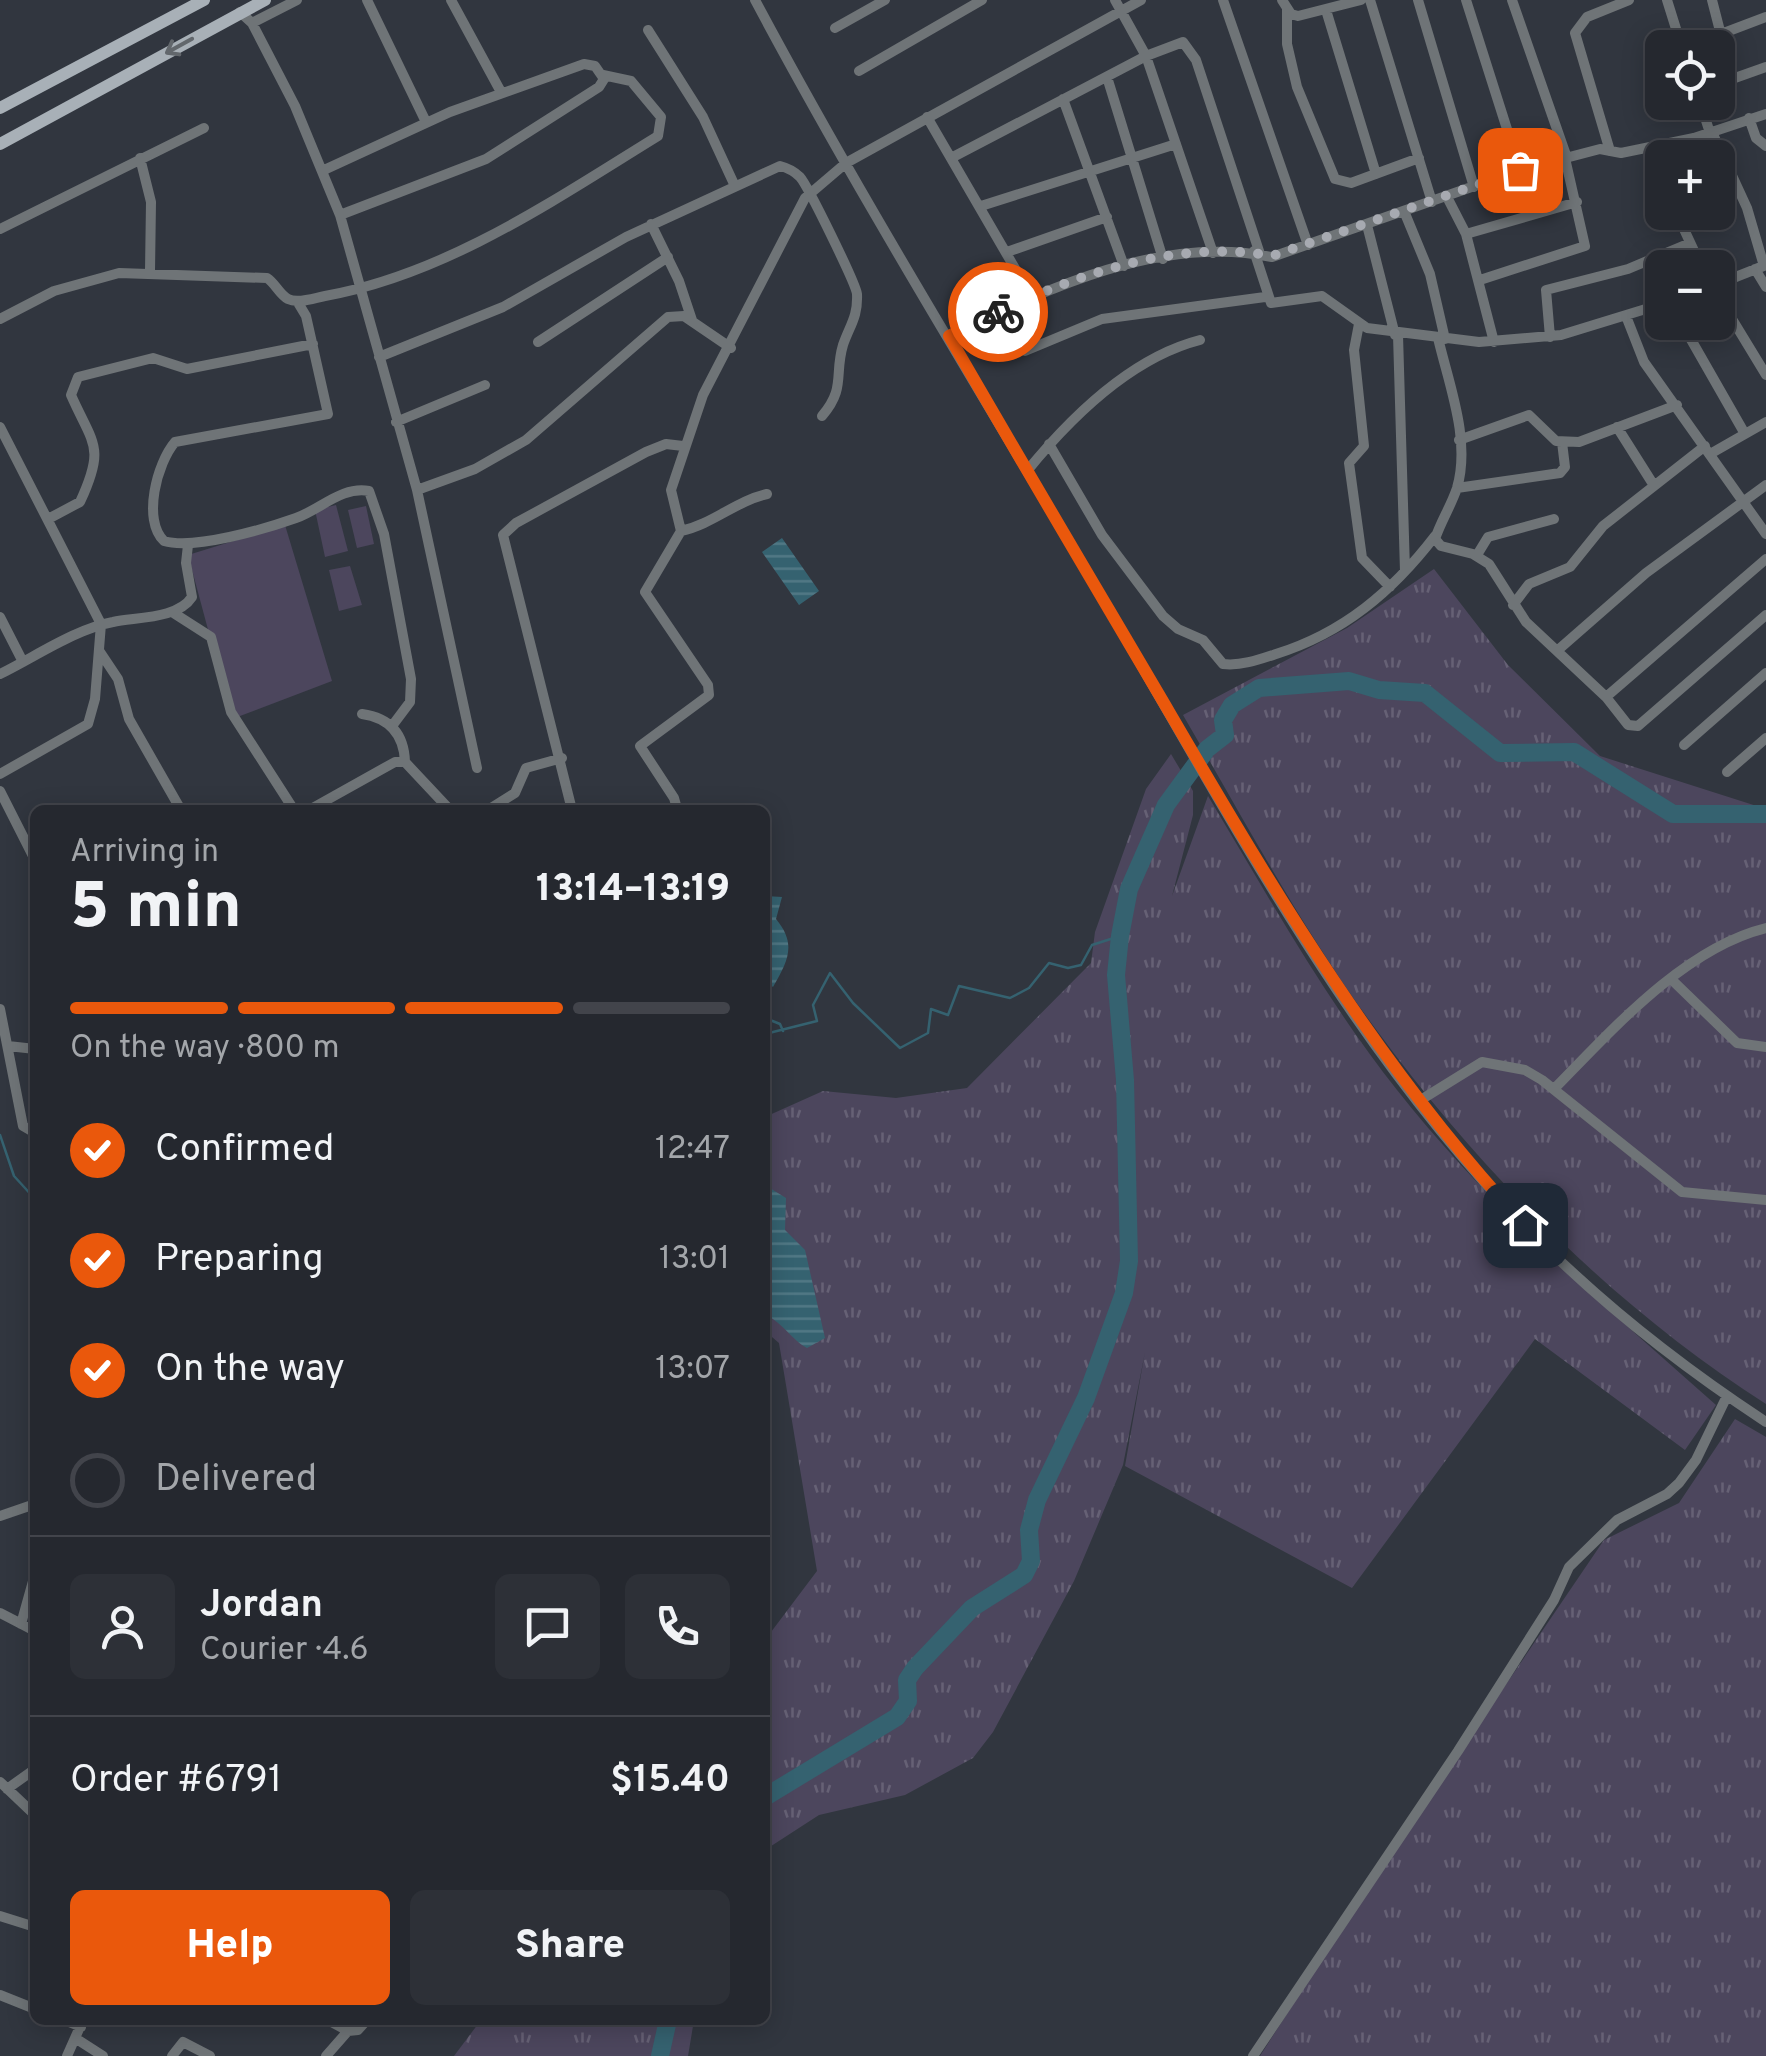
<!DOCTYPE html>
<html lang="en">
<head>
<meta charset="utf-8">
<style>
	:root { --surface:#25282f; --page:#2d3037; --text:#f1f3f6; --muted:#a3a6aa; --line:#42444b; --accent:#ea580c }
	body { margin:0; font-family:Overpass,sans-serif; background:var(--page); color:var(--text); height:100vh; display:flex; flex-direction:column; font-size:38px; white-space:nowrap }
	* { box-sizing:border-box; margin:0 }
	p { font-size:32px; color:var(--muted) }
	.icon { flex:none; width:55px; height:55px; fill:none; stroke:currentColor; stroke-width:2; stroke-linecap:round; stroke-linejoin:round }
	.map { position:relative; flex:1; overflow:hidden }
	.side { position:absolute; left:30px; top:805px; width:740px; height:1220px; display:flex; flex-direction:column; background:var(--surface); border-radius:15px; box-shadow:0 5px 25px #0003,0 0 0 2px var(--line) }
	.side>* { flex:none }
	.controls { position:absolute; left:1645px; top:30px; display:grid; gap:20px }
	.controls a { display:grid; place-items:center; width:90px; height:90px; border-radius:15px; background:var(--surface); box-shadow:0 5px 25px #0003,0 0 0 2px var(--line); font-size:50px }
	.pin { position:absolute; display:grid; place-items:center; width:85px; height:85px; color:#fff; margin:-42px; border-radius:20px; box-shadow:0 5px 15px #0006 }
	.courier { position:absolute; display:grid; place-items:center; width:100px; height:100px; margin:-50px; border:8px solid #ea580c; border-radius:50%; background:#fff; color:#222; box-shadow:0 2px 12px #0007 }
	.headline em { font-style:normal; font-weight:800 }
	.headline div { display:flex; flex-direction:column-reverse }
	.headline { display:flex; align-items:center; justify-content:space-between; height:170px; padding:0 40px }
	h1 { font-size:65px; font-weight:800; line-height:75px }
	.bar { display:grid; grid-template-columns:repeat(4,1fr); gap:15px 10px; align-content:center; height:120px; padding:0 40px }
	.bar i { height:12px; border-radius:8px; background:var(--line) }
	.bar .active { background:var(--accent) }
	.bar p { grid-column:span 4 }
	.line { display:flex; align-items:center; gap:25px; padding:0 40px; border-top:2px solid var(--line) }
	.line div { flex:1 }
	.round { display:grid; place-items:center; flex:none; width:105px; height:105px; border-radius:15px; background:var(--page) }
	ol { padding:0 40px; list-style:none }
	li { display:flex; align-items:center; gap:30px; height:110px }
	li p { margin-inline-start:auto }
	li .icon { padding:10px; border-radius:50%; background:var(--accent); color:#fff; stroke-width:4 }
	li:last-child { color:var(--muted) }
	li i { width:55px; height:55px; border:5px solid var(--line); border-radius:50% }
	.cta { display:flex; gap:20px; margin-top:auto; padding:20px 40px }
	.cta a { flex:1; height:115px; border-radius:15px; background:var(--accent); color:#fff; font-size:40px; font-weight:800; line-height:115px; text-align:center }
	.cta a+a { background:var(--page); color:var(--text) }
	.map>svg:first-child { display:block }
</style>
</head>
<body>
<div class="map">
<svg width="1766" height="2056" viewBox="0 0 1766 2056">
	<defs>
		<pattern id="grass-tufts" width="24" height="20" patternUnits="userSpaceOnUse" patternTransform="scale(2.5)"><rect width="24" height="20" fill="#4c465d"/><path d="M3 7l-1-3M5 7V3M7 7l1-3M15 17l-1-3M17 17v-4M19 17l1-3" fill="none" stroke="#666175"/></pattern>
		<pattern id="water-rules" width="6" height="5" patternUnits="userSpaceOnUse" patternTransform="scale(2.5)"><rect width="6" height="5" fill="#356270"/><path d="M0 2.5h6" fill="none" stroke="#527885"/></pattern>
	</defs>
	<rect width="100%" height="100%" fill="#31363f"/>
	<path fill="url(#grass-tufts)" d="M1434,569L1508,665L1600,756L1766,809V1404C1616,1308 1484,1176 1378,1032C1304,933 1245,821 1183,715L1347,628Z
		M1171,754L1193,791V815L1172,896L1208,796C1268,896 1325,999 1397,1090C1490,1208 1604,1306 1716,1405L1685,1450L1535,1339L1352,1588L1125,1466L1145,1352L1123,1465L1074,1581L993,1732L973,1758L905,1795L819,1815L765,1850V1640L817,1571L779,1343L765,1331V1117L823,1091L896,1098L967,1088L1091,963L1095,932L1146,789Z
		M1735,1419L1766,1437V2056H1260L1363,1895L1604,1540L1679,1503Z
		M481,2020H694L688,2056H454Z"/>
	<path fill="#4c465d" d="M336,505L348,551L325,557L315,510Z
		M366,506L374,544L357,548L348,510Z
		M285,525L332,681L232,719L188,555Z
		M350,566L362,605L339,611L329,570Z"/>
	<path fill="url(#water-rules)" d="M782,538L819,591L799,605L762,552Z
		M765,896L782,897L776,919C797,944 788,961 773,987L765,980Z
		M765,1185L786,1198L785,1230L805,1250L825,1338L807,1348C791,1339 785,1325 765,1314Z"/>
	<g fill="none" stroke-linecap="round" stroke-linejoin="round">
		<path stroke="#356270" stroke-width="2.5" d="M765,1018L780,1024L783,1031
			M765,1034L817,1021L813,1005L830,973L853,1003L900,1048L928,1033L931,1009L948,1015L959,986L1010,998L1029,988L1049,963L1068,968L1081,965L1092,945L1120,936
			M0,1135L14,1176L35,1199"/>
		<path stroke="#356270" stroke-width="18" d="M765,1797L897,1717L908,1701L907,1680L915,1668L972,1608L1024,1575L1031,1561L1029,1530L1037,1500L1086,1398L1124,1293L1129,1261L1125,1080L1116,975L1120,936L1129,889L1166,805L1207,749L1225,735L1223,720L1232,705L1259,688L1349,681L1379,690L1425,693L1500,753L1574,752L1673,814H1766
			M660,2056L668,2020"/>
		<path stroke="#6f7477" stroke-width="10" d="M367,0L426,122
			M451,0L501,92
			M755,0C859,195 976,384 1088,574C1226,808 1354,1062 1551,1252C1617,1316 1690,1372 1766,1422
			M1115,0L1146,56L1213,253
			M1223,0L1308,245
			M1282,0L1291,14L1298,16L1361,0
			M1370,0L1432,202
			M1418,0L1474,187
			M1466,0L1520,170
			M1512,0L1567,158
			M1667,0L1682,48
			M1712,0L1721,35
			M1287,9V44L1297,87L1335,179L1351,183L1419,158
			M1326,10L1376,174
			M240,12L252,23L295,106L340,215L417,490L477,768
			M252,23L297,0
			M835,28L885,0
			M648,30L703,117L734,184
			M1684,48L1766,17
			M859,71L982,0
			M1107,77L1163,259
			M1718,84L1766,67
			M1063,99L1124,266
			M1700,102L1710,133
			M927,117L1031,296
			M1749,118L1756,138L1766,146
			M1712,132L1747,208L1764,266
			M1655,146L1662,173
			M1610,151L1575,33L1587,17L1629,0
			M953,157L1146,56L1183,42L1196,60L1260,254
			M140,158L151,202L150,271
			M324,170L450,112L584,64L595,66L604,79L599,87L486,159L340,215
			M1447,197L1466,234L1494,342
			M981,206L1176,144
			M1404,211L1430,274L1445,339
			M1676,212L1702,268
			M651,224L679,281L692,320
			M1367,225L1395,335
			M0,229L204,128
			M1466,234L1577,202
			M1254,251L1271,303L1322,296L1367,328L1479,342L1561,335L1662,304
			M1007,252L1107,217
			M1755,269L1766,287
			M1480,280L1585,246L1565,158
			M1718,284L1766,265
			M1718,296L1766,375
			M297,301L306,316L328,414L175,442C157,463 142,520 164,541C194,550 265,529 296,518C321,509 342,486 369,491L384,534L411,679L410,702L392,726
			M1626,316L1644,362L1766,534
			M0,319L54,291L119,273L267,278C275,283 280,295 288,299C298,304 314,298 325,296C447,274 554,200 658,136L661,117L631,81L603,75
			M1681,322L1745,434
			M1359,324L1354,350L1364,446L1349,463L1362,558L1390,587
			M1398,335L1405,571
			M949,336C1047,289 1160,234 1272,257L1520,170L1600,149L1621,153L1694,138L1766,114
			M1550,337L1546,290L1628,269L1690,243
			M1438,338C1449,385 1471,440 1457,488C1451,506 1441,521 1435,539L1441,546L1473,554L1489,564L1526,622L1606,697L1628,725L1638,726L1766,615
			M538,342L668,257
			M1025,351L1102,319L1265,297
			M379,357L503,307L626,237L780,166C788,168 794,171 800,177C808,186 856,284 857,294C858,317 850,325 843,345C834,375 846,388 822,416
			M396,422L485,385
			M0,427L101,624L95,699L88,724L0,774
			M1617,427L1653,484
			M1459,440L1529,415L1556,441L1579,442L1677,405
			M1049,444L1102,535L1163,616L1178,629L1203,640L1223,664C1241,666 1258,660 1276,654C1343,633 1392,592 1435,536
			M1710,454L1766,422
			M1027,471C1071,417 1130,358 1200,340
			M1457,488L1560,473L1565,467L1562,442
			M417,490L475,469L526,440L668,317L684,316L731,348
			M48,519L80,502C106,446 93,445 71,395L78,377L153,358L187,369L313,344
			M681,531C713,524 736,501 767,494
			M1477,555L1488,537L1554,519
			M1513,605L1529,584L1570,567L1603,526L1705,446
			M172,612L211,637L231,712L294,810
			M0,617L23,662
			M1558,650L1646,573L1766,485
			M100,652L118,679L129,719L181,810
			M0,674C35,657 75,629 113,622C136,617 178,619 192,597L186,563L188,545
			M1606,697L1766,559
			M362,714C390,718 404,734 405,762
			M1684,745L1766,673
			M1727,772L1766,738
			M0,791L35,860
			M309,810L395,762H405L450,810
			M488,810L515,793L526,768L562,758
			M572,810L503,535L516,523L646,452L666,444L683,446
			M671,810L676,805L674,798L640,746L709,695L708,685L645,592L681,531L671,490L703,395L805,198L846,163L1141,0
			M1672,980L1737,1043L1766,1047
			M0,1009L23,1126L35,1133
			M8,1046L35,1049
			M1554,1089C1611,1031 1684,948 1766,928
			M1419,1101L1482,1062L1525,1070L1542,1080L1682,1192L1766,1200
			M0,1516L35,1504
			M0,1613L35,1631
			M21,1624L35,1574
			M0,1782L35,1815
			M7,1789L35,1769
			M0,1916L35,1927
			M0,1995L35,2009
			M64,2020L81,2027
			M328,2020L348,2031L358,2030L367,2020
			M399,2020H408
			M75,2038L103,2056
			M67,2056L83,2020
			M172,2056L183,2042L210,2056
			M326,2056L348,2031
			M1253,2056L1458,1751L1554,1600L1569,1567L1617,1520L1667,1494L1679,1483L1696,1460L1727,1396"/>
		<path stroke="#a8b0b7" stroke-width="12" d="M0,108L204,0
			M0,144L265,0"/>
	</g>
	<defs><path id="oneway-shaft" d="M-6 0H5M1.5-3L5.5 0L1.5 3" fill="none" stroke-width="1.6" stroke-linecap="round" stroke-linejoin="round" transform="scale(2.5)"/></defs>
	<use stroke="#62676c" href="#oneway-shaft" transform="translate(179 46) rotate(151)"/>
	<g fill="none" stroke-linecap="round" stroke-linejoin="round">
		<path stroke="#a7aab1" stroke-width="10" stroke-dasharray="0 18" d="M998,312C1081,273 1180,239 1272,256L1520,170"/>
		<path stroke="#ea580c" stroke-width="12" d="M998,312L949,336C1022,463 1097,589 1171,715C1276,895 1382,1072 1525,1225"/>
	</g>
</svg>
<div class="controls">
<a><svg class="icon" aria-label="locate" viewBox="0 0 24 24"><circle cx="12" cy="12" r="6"/><path d="M12 2v4M12 18v4M2 12h4M18 12h4"/></svg></a>
<a>+</a>
<a>−</a>
</div>
<div class="pin" style="left:1520px;top:170px;background:#ea580c"><svg class="icon" aria-label="bag" viewBox="0 0 24 24"><path d="M5 8h14l-1 12H6zM9 8a3 3 0 0 1 6 0"/></svg></div>
<div class="pin" style="left:1525px;top:1225px;background:#1f2937"><svg class="icon" aria-label="home" viewBox="0 0 24 24"><path d="M3 11l9-7 9 7M6 9v11h12V9"/></svg></div>
<div class="courier" style="left:998px;top:312px"><svg class="icon" aria-label="bike" viewBox="0 0 24 24"><circle cx="6" cy="16" r="4"/><circle cx="18" cy="16" r="4"/><path d="M6 16l4-8h5l3 8M10 8l3 8H6M13 5h3"/></svg></div>
<section class="side">
<div class="headline"><div><h1>5 min</h1><p>Arriving in</p></div><em>13:14–13:19</em></div>
<div class="bar"><i class="active"></i><i class="active"></i><i class="active"></i><i></i><p>On the way · 800 m</p></div>
<ol>
<li><svg class="icon" aria-label="check" viewBox="0 0 24 24"><path d="M5 12l5 5 9-10"/></svg>Confirmed<p>12:47</p></li>
<li><svg class="icon" aria-label="check" viewBox="0 0 24 24"><path d="M5 12l5 5 9-10"/></svg>Preparing<p>13:01</p></li>
<li><svg class="icon" aria-label="check" viewBox="0 0 24 24"><path d="M5 12l5 5 9-10"/></svg>On the way<p>13:07</p></li>
<li><i></i>Delivered</li>
</ol>
<div class="line" style="height:180px"><a class="round"><svg class="icon" aria-label="person" viewBox="0 0 24 24"><circle cx="12" cy="8" r="4"/><path d="M4 21q1-7 8-7t8 7"/></svg></a><div><b>Jordan</b><p>Courier · 4.6</p></div><a class="round"><svg class="icon" aria-label="chat" viewBox="0 0 24 24"><path d="M4 5h16v11H9l-5 4z"/></svg></a><a class="round"><svg class="icon" aria-label="phone" viewBox="0 0 24 24"><path d="M5 4h4l2 5-3 2q2 4 5 5l2-3 5 2v4C11 20 4 13 5 4z"/></svg></a></div>
<div class="line" style="height:130px"><div>Order #6791</div><b>$15.40</b></div>
<div class="cta"><a>Help</a><a>Share</a></div>
</section>
</div>
</body>
</html>
